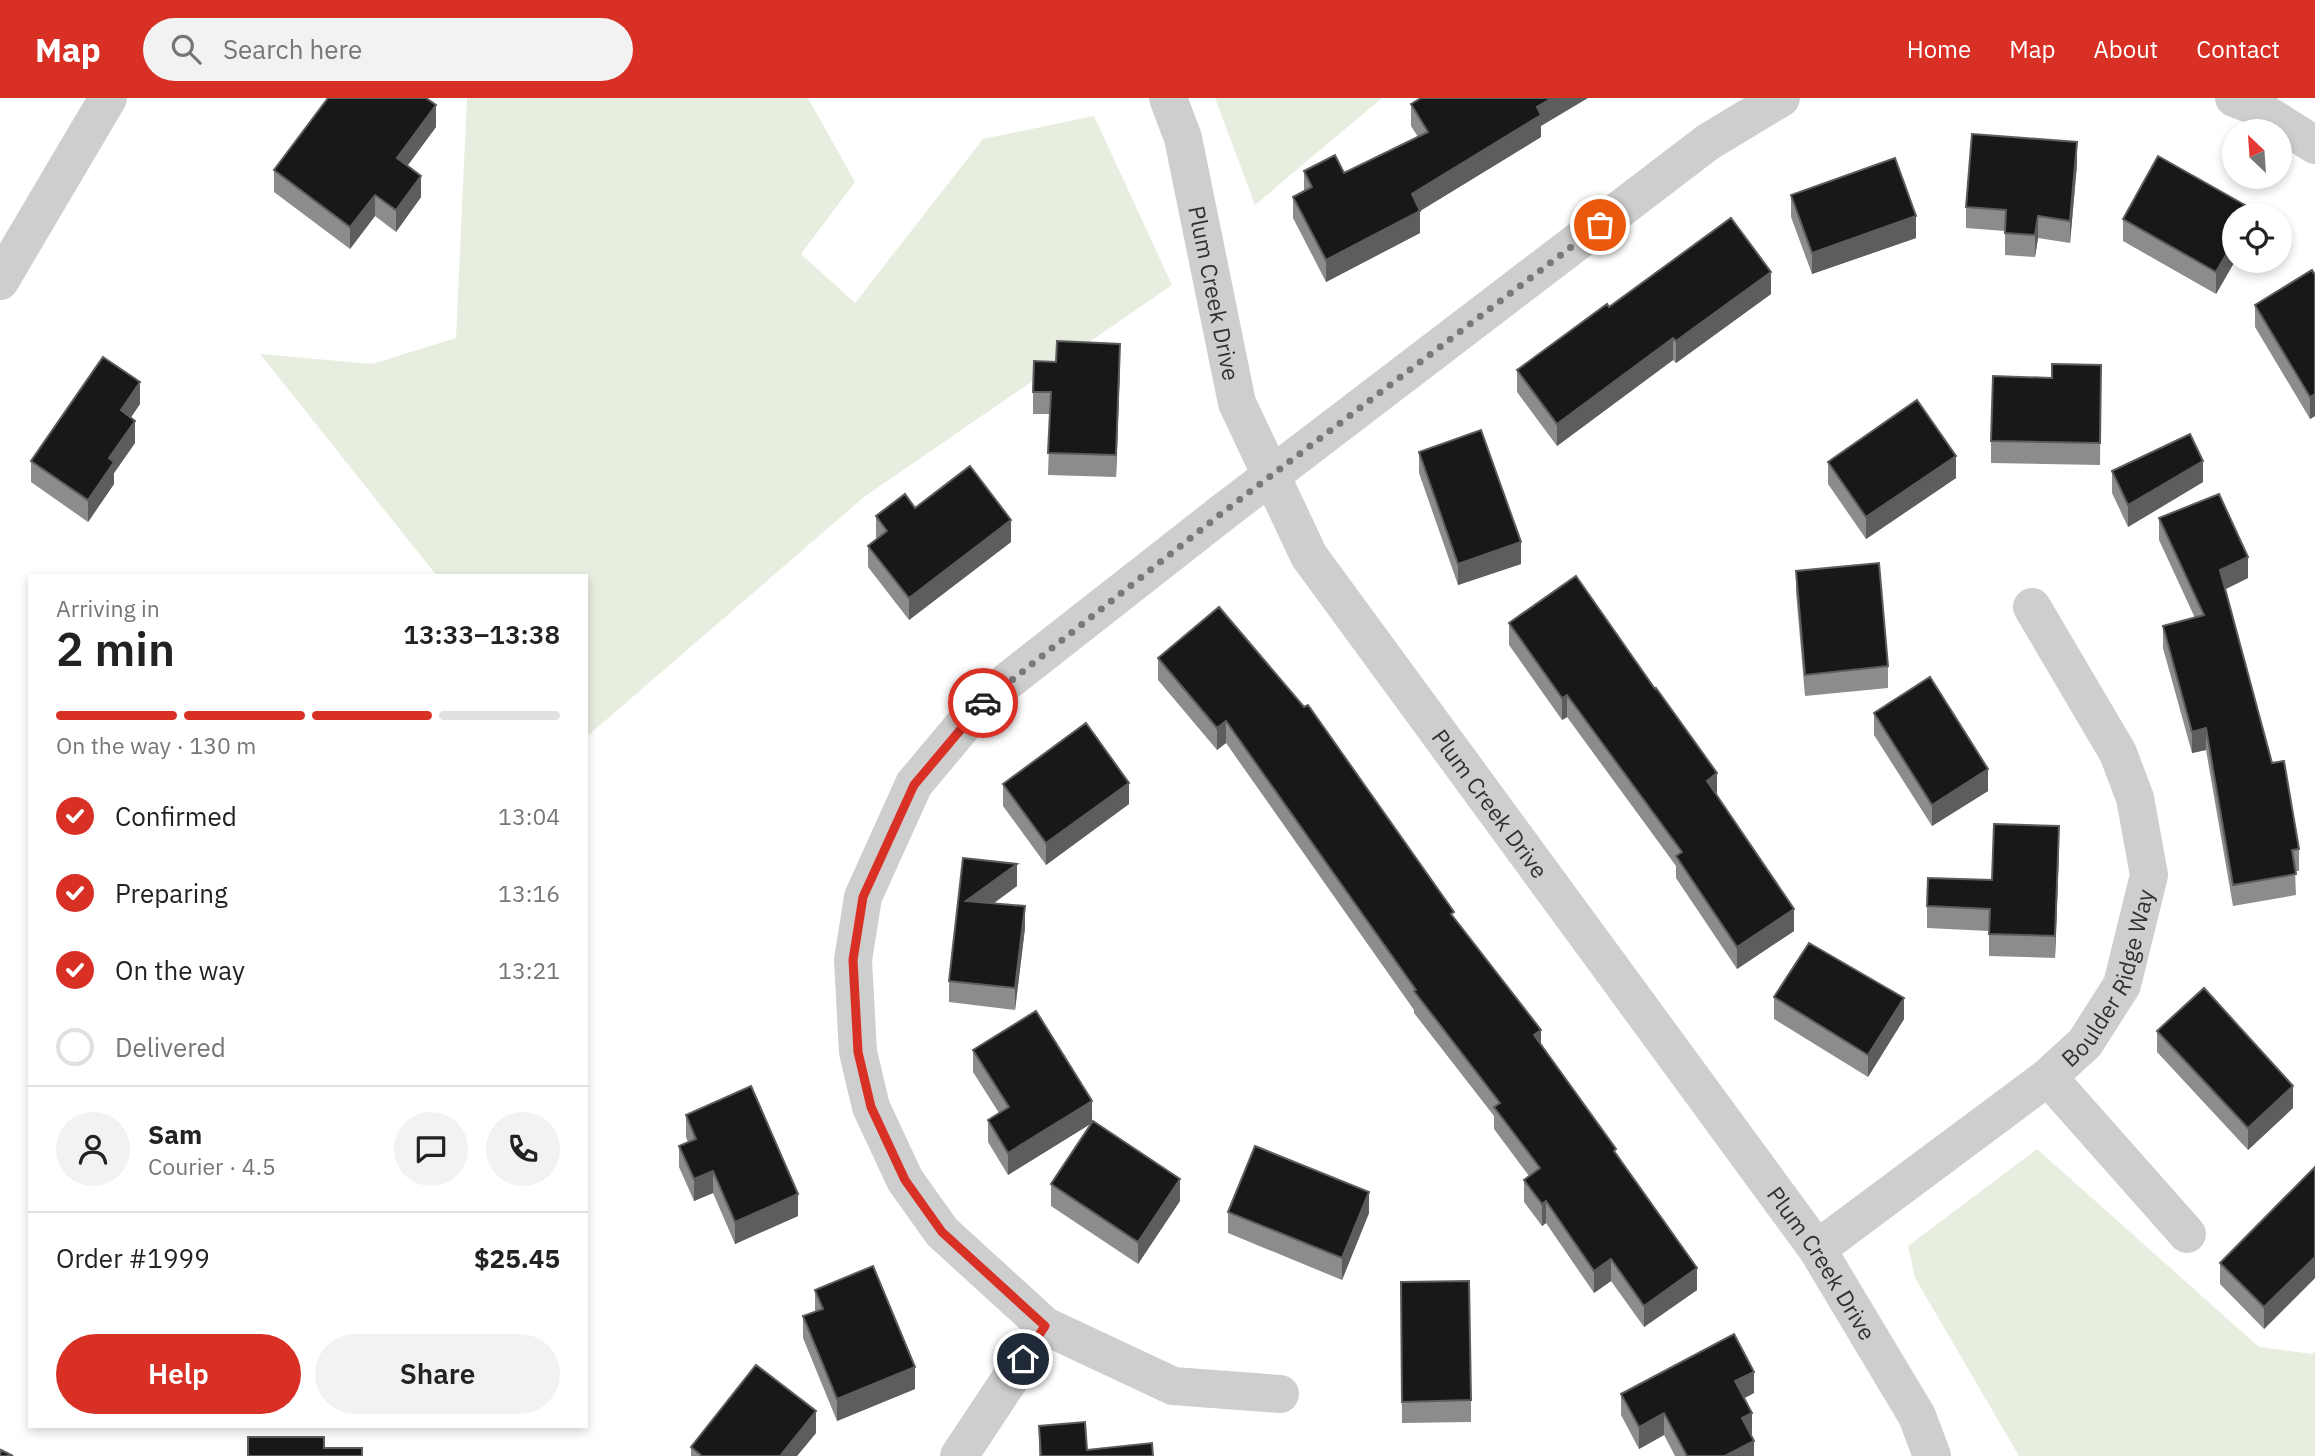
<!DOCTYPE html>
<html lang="en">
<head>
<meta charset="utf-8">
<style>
	:root { --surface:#fff; --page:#f2f2f2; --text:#222; --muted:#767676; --line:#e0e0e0; --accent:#d93025 }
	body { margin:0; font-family:"IBM Plex Sans",sans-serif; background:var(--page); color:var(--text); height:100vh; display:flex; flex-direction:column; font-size:26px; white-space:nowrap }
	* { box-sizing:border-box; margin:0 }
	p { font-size:23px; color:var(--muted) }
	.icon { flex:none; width:38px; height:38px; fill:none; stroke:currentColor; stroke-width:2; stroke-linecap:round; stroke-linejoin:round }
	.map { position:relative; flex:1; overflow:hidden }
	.drawer { position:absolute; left:28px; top:476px; width:560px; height:854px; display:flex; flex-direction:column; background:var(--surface); border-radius:0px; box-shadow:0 4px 10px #0003 }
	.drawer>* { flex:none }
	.needle { width:46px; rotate:335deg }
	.tools { position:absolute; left:2222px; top:21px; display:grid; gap:14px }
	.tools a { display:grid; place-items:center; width:70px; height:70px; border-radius:50%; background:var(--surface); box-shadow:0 4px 10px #0003; font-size:35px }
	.pin { position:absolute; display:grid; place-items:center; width:60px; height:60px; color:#fff; margin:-30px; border:4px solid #fff; border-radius:50%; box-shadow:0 2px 7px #0007 }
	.courier { position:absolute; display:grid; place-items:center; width:70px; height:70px; margin:-35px; border:5px solid #d93025; border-radius:50%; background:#fff; color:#222; box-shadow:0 2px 9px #0007 }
	.headline em { font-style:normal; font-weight:600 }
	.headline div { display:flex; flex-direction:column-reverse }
	.headline { display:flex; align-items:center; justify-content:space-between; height:119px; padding:0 28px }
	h1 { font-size:46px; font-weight:600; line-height:52px }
	.bar { display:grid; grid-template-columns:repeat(4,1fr); gap:10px 7px; align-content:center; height:84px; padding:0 28px }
	.bar i { height:9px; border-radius:5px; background:var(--line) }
	.bar .selected { background:var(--accent) }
	.bar p { grid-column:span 4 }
	.line { display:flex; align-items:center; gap:18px; padding:0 28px; border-top:2px solid var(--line) }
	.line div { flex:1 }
	.round { display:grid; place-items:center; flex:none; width:74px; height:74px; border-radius:37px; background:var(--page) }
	ol { padding:0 28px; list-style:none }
	li { display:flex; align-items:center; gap:21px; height:77px }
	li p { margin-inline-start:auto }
	li .icon { padding:7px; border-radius:50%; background:var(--accent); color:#fff; stroke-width:4 }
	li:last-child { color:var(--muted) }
	li i { width:38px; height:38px; border:4px solid var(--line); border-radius:50% }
	.button { display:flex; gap:14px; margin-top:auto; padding:14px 28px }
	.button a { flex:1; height:80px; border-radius:42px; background:var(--accent); color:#fff; font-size:28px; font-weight:600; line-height:80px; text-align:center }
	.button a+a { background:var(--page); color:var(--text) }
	header { display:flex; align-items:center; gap:42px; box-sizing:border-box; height:98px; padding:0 35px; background:var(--accent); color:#fff }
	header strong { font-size:33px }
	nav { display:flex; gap:38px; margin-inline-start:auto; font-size:24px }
	.search { width:490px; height:63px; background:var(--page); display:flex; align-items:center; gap:18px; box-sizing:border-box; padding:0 24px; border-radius:38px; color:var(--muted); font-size:26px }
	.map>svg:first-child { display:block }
</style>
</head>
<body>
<header>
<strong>Map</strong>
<div class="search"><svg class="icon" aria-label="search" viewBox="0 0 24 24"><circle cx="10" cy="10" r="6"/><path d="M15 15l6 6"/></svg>Search here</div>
<nav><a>Home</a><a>Map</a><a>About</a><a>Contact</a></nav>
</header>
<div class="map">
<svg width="2315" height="1358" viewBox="0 0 2315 1358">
	<rect width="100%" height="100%" fill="#fff"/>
	<path fill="#e7eedf" d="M467,0H808L855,84L801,156L855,205L983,41L1094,18L1172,187L864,399L591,635L586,637V478H437L260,256L372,266L456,240Z
		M1215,0H1382L1255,107Z
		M2037,1051L2259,1249L2312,1256L2315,1253V1358H2019L1915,1180L1908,1148Z"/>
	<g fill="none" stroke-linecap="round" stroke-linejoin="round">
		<g stroke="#cecece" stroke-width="38">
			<path id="s1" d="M1168,0L1183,40L1237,305L1309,458L1817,1151L1917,1318L1932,1358"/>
			<path d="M2234,0L2252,7L2315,47"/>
			<path d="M2048,979L2187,1136"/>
			<path id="s2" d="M1817,1151L2048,979L2085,945L2122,887L2149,777L2135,700L2118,655L2032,509"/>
			<path d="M1280,1296L1173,1288L1045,1228L942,1134L905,1082L871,1009L858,954L853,862L863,799L914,686L986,600L1222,415L1708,44L1781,0"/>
			<path d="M959,1358L1045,1228"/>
		</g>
		<path stroke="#cecece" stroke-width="38" d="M0,183L108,0"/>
	</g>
	<path fill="#8c8c8c" d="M1411,6L1541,28V39L1420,113V135L1326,184L1293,120V99L1304,93V73L1344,75L1418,39L1411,28Z
		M436,29L407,68L421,99L396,134L375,118L350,151L274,94V72Z
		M2158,58L2252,111V117H2235V163L2216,196L2123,143V121Z
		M2077,66L2070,145L2038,140L2035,159L2005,157V133L1966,130V109Z
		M1791,97L1916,140L1812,176L1791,119Z
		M2315,177V318L2310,321L2255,229V207Z
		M1771,196L1676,265L1673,262L1557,348L1517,294V272L1609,209Z
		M1120,267L1116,379L1048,377L1050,316H1033V294Z
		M2101,267L2100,367L1991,365V343L2052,280Z
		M140,306L131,319L135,345L114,375V386L88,424L31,384V363Z
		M1419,354L1521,466L1458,487L1419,375Z
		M1828,364L1956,380L1866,441L1828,386Z
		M2112,373L2203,384L2128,429L2112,395Z
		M915,410L1011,444L909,522L868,469V448L877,441L876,439V418Z
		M2159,420L2248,480L2225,491L2272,665L2299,751V773H2295L2296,797L2233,808L2206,652L2192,655L2163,550V528L2195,520L2159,442Z
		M1796,473L1888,568V590L1805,598L1796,494Z
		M1509,525L1717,697L1794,833L1737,871L1676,780V768L1567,619L1562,622L1509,547Z
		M1158,560L1454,819L1616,1055L1697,1192L1644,1229L1611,1183L1594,1195L1546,1125L1542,1128L1524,1104V1082L1529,1078L1494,1031V1018L1414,915V912L1226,645L1217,652L1158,582Z
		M1874,615L1988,693L1932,728L1874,637Z
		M1003,686L1129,706L1046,767L1003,708Z
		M2059,750L2055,860L1989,858V833L1927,830V808L1992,782Z
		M963,760L1017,788L993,806L1025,830L1015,912L949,904V883Z
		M1774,899L1904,921L1868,979L1774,921Z
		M2157,933L2293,1010L2248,1052L2157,954Z
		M973,952L1092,1024L1180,1103L1138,1166L1051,1108V1086L1092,1025L1008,1077L988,1044V1022L999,1015L973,974Z
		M686,1017L798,1118L735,1146L713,1095L694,1103L679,1069V1048L688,1044L686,1039Z
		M2315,1069V1180L2264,1231L2220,1186V1165Z
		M1228,1114L1369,1115L1342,1182L1228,1135Z
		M1401,1184L1471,1302V1324L1402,1325Z
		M815,1192L915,1291L837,1323L803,1240V1218L815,1214Z
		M1754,1295L1744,1300L1752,1336L1754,1358H1675L1664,1337L1639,1351L1621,1317V1296Z
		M1039,1328L1087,1352L1153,1358H1039Z
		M816,1335L797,1358H691V1349Z"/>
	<path fill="#5d5d5d" d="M1552,0H1588L1541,28V39L1420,113V135L1326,184V162L1412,96L1537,9Z
		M436,7V29L397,82V60Z
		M2077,44V66L2070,145V123Z
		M421,78V99L396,134V112Z
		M375,97V118L350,151V129Z
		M1916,118V140L1812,176V155Z
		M2038,118V140L2035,159V137Z
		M2235,141V163L2216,196V174Z
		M1771,174V196L1676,265V243Z
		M1673,240V262L1557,348V326Z
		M1120,246V267L1116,379V357Z
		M140,284V306L121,334V312Z
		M2315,296V318L2310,321V299Z
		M135,323V345L114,375V386L88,424V402L109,360Z
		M1956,358V380L1866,441V419Z
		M2203,363V384L2128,429V407Z
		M1011,422V444L909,522V500Z
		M1521,444V466L1458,487V466Z
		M2248,459V480L2220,494V472Z
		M1567,597V619L1562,622V600Z
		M1226,623V645L1217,652V630Z
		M2206,630V652L2192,655V634Z
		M1988,671V693L1932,728V707Z
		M1717,675V697L1707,705V683Z
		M1129,685V706L1046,767V745Z
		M2059,728V750L2055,860V838Z
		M1017,766V788L966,825V803Z
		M1025,808V830L1015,912V890Z
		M1794,811V833L1737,871V849Z
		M1904,900V921L1868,979V957Z
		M1541,932V954L1534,937Z
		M2293,988V1010L2248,1052V1030Z
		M1092,1003V1025L1008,1077V1055Z
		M713,1073V1095L694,1103V1081Z
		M1180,1081V1103L1138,1166V1144Z
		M1369,1094V1115L1342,1182V1160Z
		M798,1096V1118L735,1146V1124Z
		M1546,1103V1125L1542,1128V1106Z
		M2315,1159V1180L2264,1231V1209Z
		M1611,1161V1183L1594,1195V1173Z
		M1697,1170V1192L1644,1229V1208Z
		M915,1269V1291L837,1323V1301Z
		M1754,1274V1295L1735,1305V1283Z
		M816,1313V1335L797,1358H780Z
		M1664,1315V1337L1639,1351V1329Z
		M1752,1315V1336L1742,1341V1320Z
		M1754,1343V1358H1725Z"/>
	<path fill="#181818" stroke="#5d5d5d" stroke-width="2" d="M328,0H426L436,7L397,60L421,78L396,112L375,97L350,129L274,72Z
		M1421,0H1552L1537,9L1541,17L1412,96L1420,113L1326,162L1293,99L1312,89L1304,73L1335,57L1344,75L1428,34L1411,6Z
		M1972,36L2077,44L2070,123L2038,118L2035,137L2005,135L2006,112L1966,109Z
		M2158,58L2252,111L2248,117H2235V141L2216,174L2123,121Z
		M1895,60L1916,118L1812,155L1791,97Z
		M1731,120L1771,174L1676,243L1673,240L1557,326L1517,272L1607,206L1609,209Z
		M2312,172L2315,177V296L2310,299L2255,207Z
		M1057,243L1120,246L1116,357L1048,355L1051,294H1033L1034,263L1056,264Z
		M103,259L140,284L121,312L135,323L109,360L114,364L88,402L31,363Z
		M2052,266L2101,267L2100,345L1991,343L1993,278L2052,280Z
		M1917,302L1956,358L1866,419L1828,364Z
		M1481,332L1521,444L1458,466L1419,354Z
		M2190,336L2203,363L2128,407L2112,373Z
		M970,368L1011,422L909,500L868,448L887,433L876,418L905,396L915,410Z
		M2219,396L2248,459L2220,472L2272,665L2284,663L2299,751L2292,752L2296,776L2233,787L2206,630L2192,634L2163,528L2204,517L2159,420Z
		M1879,465L1888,568L1805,577L1796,473Z
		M1576,478L1655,591L1656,590L1717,675L1707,683L1794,811L1737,849L1676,758L1682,754L1567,597L1562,600L1509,525Z
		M1219,509L1304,609L1308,607L1454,814L1451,816L1541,932L1534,937L1616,1051L1614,1053L1697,1170L1644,1208L1611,1161L1594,1173L1546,1103L1542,1106L1524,1082L1540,1070L1494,1009L1500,1005L1414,893L1416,892L1226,623L1217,630L1158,560Z
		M1930,579L1988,671L1932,707L1874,615Z
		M1086,625L1129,685L1046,745L1003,686Z
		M1994,726L2059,728L2055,838L1989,836L1990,811L1927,808L1928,780L1992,782Z
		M963,760L1017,766L966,803L1025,808L1015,890L949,883Z
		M1809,845L1904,900L1868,957L1774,899Z
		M2204,890L2293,988L2248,1030L2157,933Z
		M1036,913L1092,1003L1008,1055L988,1022L1009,1009L973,952Z
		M751,988L798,1096L735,1124L713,1073L694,1081L679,1048L696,1041L686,1017Z
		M1093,1023L1180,1081L1138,1144L1051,1086Z
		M1255,1048L1369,1094L1342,1160L1228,1114Z
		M2315,1069V1159L2264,1209L2220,1165Z
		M873,1168L915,1269L837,1301L803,1218L823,1211L815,1192Z
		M1469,1183L1471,1302L1402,1304L1401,1184Z
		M1734,1236L1754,1274L1735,1283L1752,1315L1742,1320L1754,1343L1725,1358H1687L1664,1315L1639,1329L1621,1296Z
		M756,1267L816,1313L780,1358H702L691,1349Z
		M1085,1324L1087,1352L1152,1345L1153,1358H1041L1039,1328Z
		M248,1339H324V1350H362V1358H248Z
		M1,1352L13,1358H0Z"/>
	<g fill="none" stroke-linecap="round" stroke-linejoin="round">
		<path stroke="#797979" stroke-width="7" stroke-dasharray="0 12.6" d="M983,605L1222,415L1600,127"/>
		<path stroke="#d93025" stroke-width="9" d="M983,605L914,687L863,799L853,862L858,954L871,1009L905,1082L942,1134L1045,1228L1023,1261"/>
	</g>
	<g text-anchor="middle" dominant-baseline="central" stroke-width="7" stroke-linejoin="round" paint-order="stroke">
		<g font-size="23" fill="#313131" stroke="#fff">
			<text stroke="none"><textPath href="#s1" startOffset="201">Plum Creek Drive</textPath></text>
			<text stroke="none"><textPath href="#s1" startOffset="789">Plum Creek Drive</textPath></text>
			<text stroke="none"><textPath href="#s2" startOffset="408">Boulder Ridge Way</textPath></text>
			<text stroke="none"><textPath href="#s1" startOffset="1356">Plum Creek Drive</textPath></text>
		</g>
	</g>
</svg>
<div class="tools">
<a><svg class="needle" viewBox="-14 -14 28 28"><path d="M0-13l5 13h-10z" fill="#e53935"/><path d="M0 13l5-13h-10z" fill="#767676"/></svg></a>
<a><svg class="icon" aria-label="locate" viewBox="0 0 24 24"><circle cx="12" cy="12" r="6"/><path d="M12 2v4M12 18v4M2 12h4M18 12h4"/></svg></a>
</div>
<div class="pin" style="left:1600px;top:127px;background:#ea580c"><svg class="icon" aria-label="bag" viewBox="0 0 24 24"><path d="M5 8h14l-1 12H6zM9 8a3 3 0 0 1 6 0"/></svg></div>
<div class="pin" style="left:1023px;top:1261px;background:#1f2937"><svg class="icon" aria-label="home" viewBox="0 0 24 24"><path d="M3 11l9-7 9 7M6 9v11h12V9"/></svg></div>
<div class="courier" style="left:983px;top:605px"><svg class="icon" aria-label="car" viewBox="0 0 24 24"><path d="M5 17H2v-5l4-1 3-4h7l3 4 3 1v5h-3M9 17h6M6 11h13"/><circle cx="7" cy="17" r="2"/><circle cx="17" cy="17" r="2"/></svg></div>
<section class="drawer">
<div class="headline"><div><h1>2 min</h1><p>Arriving in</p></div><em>13:33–13:38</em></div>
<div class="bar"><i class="selected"></i><i class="selected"></i><i class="selected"></i><i></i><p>On the way · 130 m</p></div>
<ol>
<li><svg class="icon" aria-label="check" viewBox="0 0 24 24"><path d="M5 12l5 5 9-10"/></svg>Confirmed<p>13:04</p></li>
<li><svg class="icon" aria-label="check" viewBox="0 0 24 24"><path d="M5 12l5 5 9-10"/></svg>Preparing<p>13:16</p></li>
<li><svg class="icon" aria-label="check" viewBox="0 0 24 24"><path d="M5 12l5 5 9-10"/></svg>On the way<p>13:21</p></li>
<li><i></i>Delivered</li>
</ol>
<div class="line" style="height:126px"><a class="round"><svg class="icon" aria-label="person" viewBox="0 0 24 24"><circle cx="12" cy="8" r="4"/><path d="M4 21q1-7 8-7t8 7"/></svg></a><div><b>Sam</b><p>Courier · 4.5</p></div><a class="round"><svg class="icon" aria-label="chat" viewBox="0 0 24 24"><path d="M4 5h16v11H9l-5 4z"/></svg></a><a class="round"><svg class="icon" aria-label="phone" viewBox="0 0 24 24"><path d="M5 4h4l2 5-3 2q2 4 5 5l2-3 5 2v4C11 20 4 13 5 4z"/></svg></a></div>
<div class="line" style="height:91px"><div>Order #1999</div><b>$25.45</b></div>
<div class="button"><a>Help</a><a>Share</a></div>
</section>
</div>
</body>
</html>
